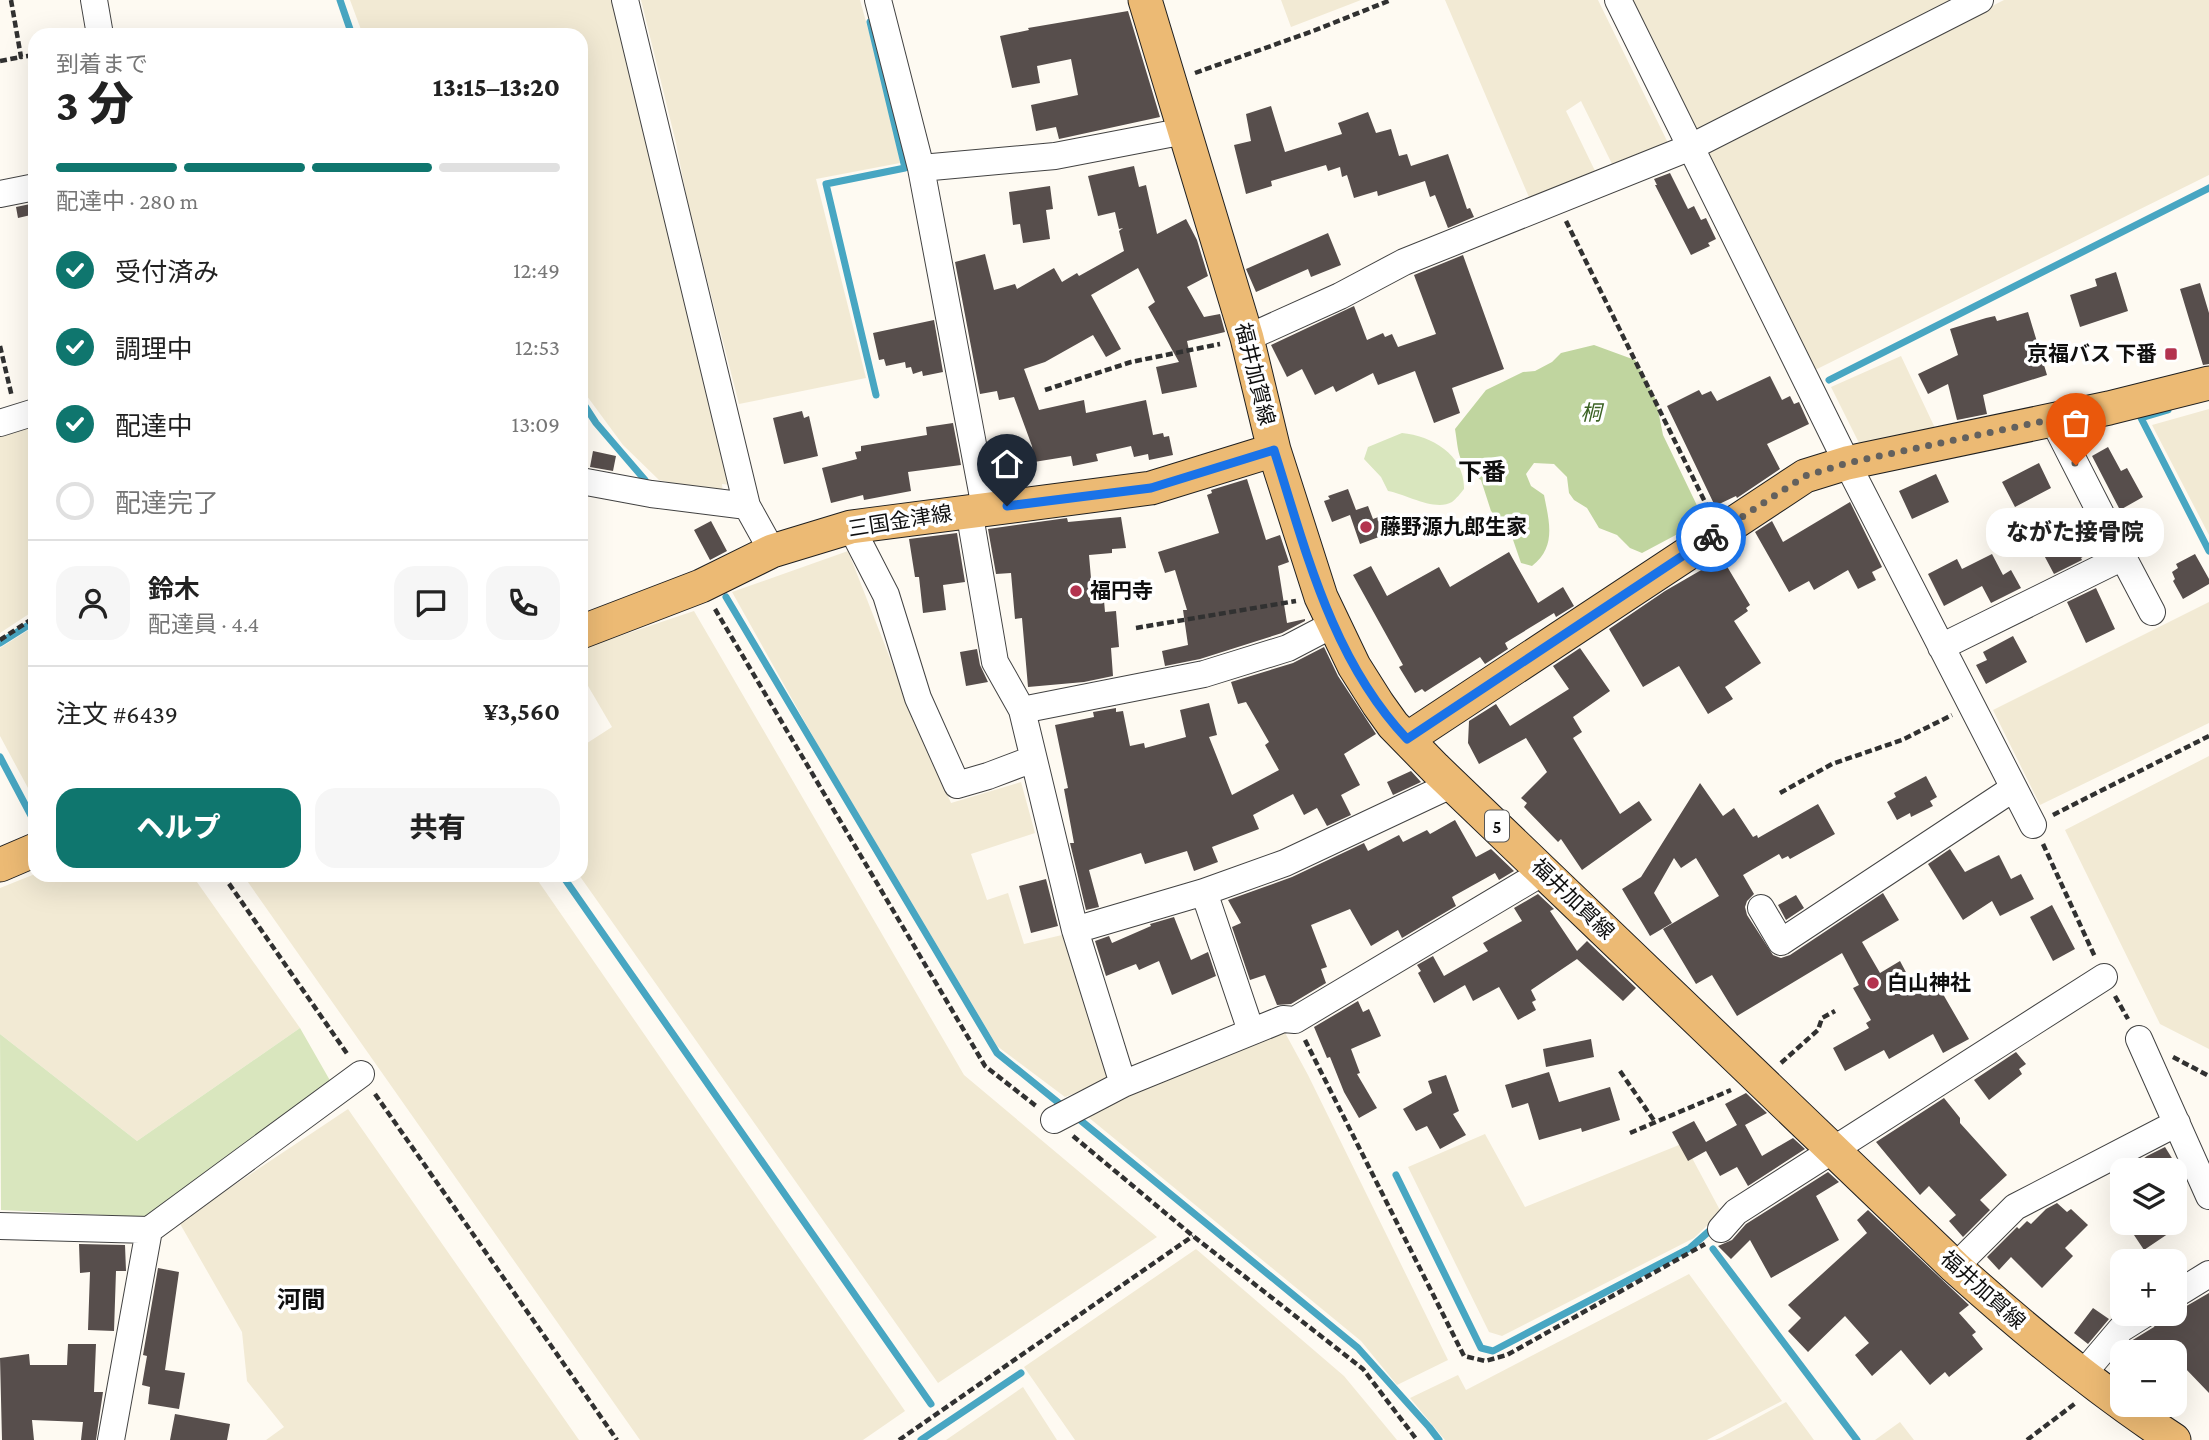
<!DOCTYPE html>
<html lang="ja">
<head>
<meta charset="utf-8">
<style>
	:root { --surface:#fff; --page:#f6f6f6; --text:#222; --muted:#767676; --line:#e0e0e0; --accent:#0f766e }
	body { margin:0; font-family:"Crimson Pro","Noto Sans JP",serif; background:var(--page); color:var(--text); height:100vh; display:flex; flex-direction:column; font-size:26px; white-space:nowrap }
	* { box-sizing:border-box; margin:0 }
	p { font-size:23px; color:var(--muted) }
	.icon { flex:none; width:38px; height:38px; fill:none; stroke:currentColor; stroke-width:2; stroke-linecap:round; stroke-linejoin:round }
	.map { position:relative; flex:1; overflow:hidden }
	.side { position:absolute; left:28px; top:28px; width:560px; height:854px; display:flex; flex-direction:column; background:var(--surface); border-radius:21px; box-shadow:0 7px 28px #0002 }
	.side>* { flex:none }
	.buttons { position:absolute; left:2110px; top:1158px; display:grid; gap:14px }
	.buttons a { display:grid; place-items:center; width:77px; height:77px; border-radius:14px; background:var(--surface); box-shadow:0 7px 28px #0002; font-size:35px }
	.pin { position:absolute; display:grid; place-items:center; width:60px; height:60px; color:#fff; margin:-72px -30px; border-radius:50% 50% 50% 0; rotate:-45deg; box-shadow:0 0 7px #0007 }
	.pin .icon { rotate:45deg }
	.courier { position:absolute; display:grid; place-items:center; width:70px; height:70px; margin:-35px; border:5px solid #1a73e8; border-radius:50%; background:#fff; color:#222; box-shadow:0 2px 9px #0007 }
	.bubble { position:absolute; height:49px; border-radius:21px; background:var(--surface); box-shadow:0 7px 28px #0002; font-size:23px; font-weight:800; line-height:49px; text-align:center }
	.summary em { font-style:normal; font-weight:800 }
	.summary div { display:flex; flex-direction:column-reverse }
	.summary { display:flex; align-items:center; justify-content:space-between; height:119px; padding:0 28px }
	h1 { font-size:46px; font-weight:800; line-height:52px }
	.bar { display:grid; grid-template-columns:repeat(4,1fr); gap:10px 7px; align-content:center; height:84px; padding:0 28px }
	.bar i { height:9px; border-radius:5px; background:var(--line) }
	.bar .active { background:var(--accent) }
	.bar p { grid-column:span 4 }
	.line { display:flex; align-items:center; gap:18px; padding:0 28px; border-top:2px solid var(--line) }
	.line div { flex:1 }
	.round { display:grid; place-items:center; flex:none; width:74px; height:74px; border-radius:21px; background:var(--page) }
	ol { padding:0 28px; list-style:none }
	li { display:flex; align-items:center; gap:21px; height:77px }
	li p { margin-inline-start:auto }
	li .icon { padding:7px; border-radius:50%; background:var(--accent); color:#fff; stroke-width:4 }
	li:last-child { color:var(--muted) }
	li i { width:38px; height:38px; border:4px solid var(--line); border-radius:50% }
	.cta { display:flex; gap:14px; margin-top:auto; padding:14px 28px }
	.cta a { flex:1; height:80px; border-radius:21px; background:var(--accent); color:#fff; font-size:28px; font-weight:800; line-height:80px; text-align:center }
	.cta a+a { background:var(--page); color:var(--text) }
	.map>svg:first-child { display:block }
</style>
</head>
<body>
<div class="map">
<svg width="2209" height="1440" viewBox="0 0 2209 1440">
	<rect width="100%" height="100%" fill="#fefaf2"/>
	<path fill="#f2ead4" d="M350,0H613L731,485L722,484L723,494L659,480L623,445L581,388V35H363Z
		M641,0H860L887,98L900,163L816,179L866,378L739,404L688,205L676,143Z
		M1281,0H1361L1291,27Z
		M1445,0H1598L1669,145L1615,170L1581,101L1566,111L1597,175L1531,202Z
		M1629,0H1956L1694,131Z
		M2004,0H2209V175L1813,371L1705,150Z
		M1901,356L1935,428L1861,447L1831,387Z
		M2209,409V535L2152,425Z
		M35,425V610L0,633V436Z
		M848,551L915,722L951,803L1021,782L1035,833L971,854L987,900L1008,893L1024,944L1062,935L1110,1080L1065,1097L997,1046L820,749L732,592Z
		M2209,602V723L2040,805L1993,710Z
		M694,611L964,1075L1157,1237L938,1383L579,875H581V747L612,727L581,674V649Z
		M35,626V801L0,736V648Z
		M2209,756V1049L2160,1024L2065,830Z
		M35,874L192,875L300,1028L137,1141L0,1034V888Z
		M243,875H534L905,1411L863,1440H640Z
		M1283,1029L1308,1075L1448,1360L1397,1385L1361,1341L1082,1112Z
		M348,1109L579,1440H266L284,1427L247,1381L242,1332L179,1222Z
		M1485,1134L1525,1207L1684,1143L1721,1212L1694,1238L1502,1336L1489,1332L1408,1167Z
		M1196,1249L1344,1376L1397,1440H1075L1024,1367Z
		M1689,1274L1782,1401L1707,1440H1445L1410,1398L1458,1375L1466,1390Z
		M1023,1387L1057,1440H946Z
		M1786,1402L1814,1440H1715L1722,1437Z
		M1900,1422L1914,1440H1875Z"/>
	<path fill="#d9e6be" d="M1402,433C1432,436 1465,455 1464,489C1461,493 1456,499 1452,502C1435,512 1406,494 1388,491L1381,477L1364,459L1368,447Z
		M300,1028L332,1084L145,1217L1,1210L0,1034L137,1141Z"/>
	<path fill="#c0d59f" d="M1594,345L1635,360L1656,400L1663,435L1704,520L1642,553L1630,548L1617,535L1599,528L1587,508L1574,500L1569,493L1567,477L1554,464L1534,463L1526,474L1531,486L1544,495C1549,521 1557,547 1532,566L1521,563L1510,531L1491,511L1481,480C1457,465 1459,454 1455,429L1486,390L1523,372L1535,371L1552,362L1561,353Z"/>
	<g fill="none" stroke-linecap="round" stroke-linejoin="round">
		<path stroke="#48a6c2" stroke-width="7" d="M340,0L352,35
			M870,22L905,168L826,184L876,395
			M1829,380L2209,188
			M581,400L596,423L645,480
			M2168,410L2141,418L2209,551
			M726,597L997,1053L1065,1108
			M0,643L35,621
			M0,757L35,823
			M562,875L931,1404
			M1074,1115L1358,1348L1429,1427L1439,1440
			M1396,1175L1481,1348L1493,1351L1690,1248L1715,1226
			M1713,1249L1857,1440
			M921,1440L1021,1373"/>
	</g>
	<path fill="#574e4c" d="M1128,11L1160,117L1059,139L1056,127L1036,131L1031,105L1078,95L1071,59L1037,66L1040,83L1012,88L1000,36L1029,30L1028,28Z
		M1271,106L1285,152L1342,134L1338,123L1368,112L1376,133L1391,129L1399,156L1407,154L1411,166L1448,154L1467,209L1470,208L1474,217L1448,228L1435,195L1430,197L1425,181L1378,196L1377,191L1354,198L1347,175L1342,177L1340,167L1328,171L1326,165L1271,181L1272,186L1246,194L1234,145L1251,141L1246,114Z
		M1134,166L1139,187L1146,185L1157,234L1186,219L1197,240L1208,276L1187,287L1204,317L1220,314L1225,332L1187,341L1197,387L1162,394L1156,367L1179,362L1148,307L1155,302L1138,268L1091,295L1121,349L1106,357L1093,335L1045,362L1024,369L1039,410L1084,400L1086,413L1146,400L1153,435L1163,433L1164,437L1169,436L1173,455L1149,460L1148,454L1134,457L1131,446L1096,454L1098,461L1073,466L1071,456L1034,462L1032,446L1014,397L999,400L997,391L980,394L955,262L985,254L994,290L1015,284L1017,289L1054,268L1062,282L1077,273L1079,276L1124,251L1119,231L1123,228L1119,229L1115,212L1098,216L1088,176Z
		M1670,173L1688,209L1694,206L1701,220L1706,218L1716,239L1708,243L1710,246L1691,255L1655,185H1657L1654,179Z
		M1050,186L1053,209L1046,210L1050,239L1023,243L1020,224L1013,225L1009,192Z
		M35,203V214L18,218L16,207Z
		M1328,233L1341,265L1311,277L1308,269L1256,292L1246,269Z
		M1463,255L1504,369L1452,388L1460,413L1434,423L1415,371L1378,385L1373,373L1336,392L1333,386L1315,395L1302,369L1287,377L1271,345L1354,306L1367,340L1383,333L1385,337L1392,334L1398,347L1436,334L1414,275Z
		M2116,272L2128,311L2080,327L2070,295L2097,286L2095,279Z
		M2200,283L2209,313V364L2203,365L2180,289Z
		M2028,312L2047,375L1983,395L1987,414L1957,420L1948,384L1928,394L1918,374L1958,355L1950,329L1986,318L1995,316L1997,321Z
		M934,320L943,372L923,376L922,371L913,374L911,367L906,368L905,362L886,366L884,359L879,360L873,333Z
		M1770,376L1782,400L1790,396L1794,404L1799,402L1809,424L1767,444L1780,469L1737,498L1736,496L1715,506L1667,406L1699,390L1702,395L1711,391L1717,401Z
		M802,411L804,418L809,416L818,456L784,464L773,418Z
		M953,423L961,465L908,472L911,491L864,500L863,495L831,503L822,468L857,459L855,452L861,451V446L927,435L926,427Z
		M2108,447L2121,471L2127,468L2143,497L2120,510L2092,456Z
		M593,451L616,456L613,471L590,467Z
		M2039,463L2051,488L2015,507L2002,482Z
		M1936,474L1949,502L1912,519L1899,491Z
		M1247,479L1266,540L1280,535L1289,562L1278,566L1287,623L1305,619V621L1282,633L1200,659L1165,666L1162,651L1188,645L1183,610H1187L1175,570L1165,573L1158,552L1219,533L1207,495L1212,493L1211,490Z
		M1348,489L1356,510L1368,506L1373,519L1389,513L1395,531L1360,544L1350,515L1332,522L1324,501L1330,499L1328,496Z
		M1850,502L1882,567L1872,572L1876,580L1858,589L1848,570L1814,590L1809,581L1789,592L1755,532L1772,521L1783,542Z
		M1121,517L1126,548L1112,549V553L1089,555L1092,590L1103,589L1105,612L1116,611L1119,647L1111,648L1113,676L1084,682L1028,687L1022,618L1015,619L1011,573L996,574L988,529L1067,518L1068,522Z
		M711,521L727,551L710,560L694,530Z
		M2089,524L2100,547L2081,558L2082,560L2054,574L2038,544L2072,525L2076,532Z
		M957,533L965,582L943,585L946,610L923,613L919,577H915L909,539Z
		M1509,552L1538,603L1563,587L1574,606L1556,617L1554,613L1505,643L1508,649L1485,664L1480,657L1425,692L1422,689L1415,693L1399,667L1403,665L1353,575L1371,566L1387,596L1439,567L1450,587Z
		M1992,554L2003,575L2011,570L2021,588L1991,603L1982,586L1944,606L1928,574L1957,559L1962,569Z
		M2195,554L2209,579V584L2183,599L2173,581L2175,579L2172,572L2178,568L2176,564Z
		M1722,558L1750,605L1746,608L1748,611L1734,621L1761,663L1725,687L1733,699L1708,714L1679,666L1643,687L1609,629L1665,591Z
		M2096,588L2115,629L2086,643L2067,602Z
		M2013,636L2027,662L1986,684L1976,665L1987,660L1983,652Z
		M1324,647L1338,676L1376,734L1344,754L1360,785L1341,795L1351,815L1327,826L1317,808L1304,815L1293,794L1253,815L1259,829L1212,847L1218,862L1194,871L1187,851L1145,864L1141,853L1089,870L1099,907L1086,910L1070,843H1074L1064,789L1068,788L1055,725L1094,717L1093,712L1116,708V712L1123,711L1130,746L1144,743L1145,748L1186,737L1180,710L1209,703L1217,735L1209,737L1232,795L1279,770L1265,745L1269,742L1246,702L1238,704L1231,682L1293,663Z
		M1580,648L1610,691L1573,717L1582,732L1573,738L1620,814L1639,801L1652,820L1582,870L1561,839L1558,842L1524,807L1527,803L1521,798L1547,772L1526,738L1479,764L1468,743L1469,721L1496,704L1510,726L1569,689L1553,666Z
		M977,649L980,665L988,682L966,686L960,652Z
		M1411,771L1421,782L1393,795L1387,782Z
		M1926,776L1937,797L1930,801L1933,806L1911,817L1910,813L1897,820L1887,802L1896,797L1894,793Z
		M1700,783L1723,816L1734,808L1753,837L1757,835L1758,838L1818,804L1835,834L1790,859L1788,856L1782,859L1779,854L1743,875L1754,894L1747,901L1745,907L1747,915L1773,955L1781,958L1790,955L1883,893L1899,920L1862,942L1880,973L1900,961L1917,993L1936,982L1969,1039L1943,1053L1933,1034L1889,1059L1884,1050L1845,1071L1833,1048L1869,1028L1866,1023L1871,1020L1853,988L1859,985L1842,953L1737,1016L1712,975L1696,984L1663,929L1719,896L1696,858L1681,868L1674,858L1654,893L1672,923L1650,936L1622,889L1641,877Z
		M1455,820L1476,857L1491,849L1514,871L1499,880L1495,873L1452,897L1456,906L1402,938L1398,930L1371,946L1350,909L1311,925L1327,967L1321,969L1326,983L1291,1004L1277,1005L1265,975L1250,980L1232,927L1241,923L1228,900L1292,877L1364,843L1368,851L1399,835L1403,842L1427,830L1430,834Z
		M1950,849L1965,872L1999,855L2011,879L2021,874L2034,899L2000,916L1992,901L1963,920L1928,864Z
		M1046,879L1058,926L1031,933L1019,886Z
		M1538,894L1554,909L1550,911L1577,951L1587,941L1636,988L1623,1001L1577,959L1531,990L1536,1000L1532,1002L1536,1010L1518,1020L1499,987L1473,1001L1465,985L1434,1003L1418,973L1421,971L1417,965L1433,956L1444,976L1488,951L1483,943L1522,921L1514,908Z
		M1796,895L1804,908L1786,920L1778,905Z
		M2052,905L2075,949L2053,961L2030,917Z
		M1174,917L1191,960L1208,952L1216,976L1172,995L1159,961L1139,970L1136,964L1106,976L1095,941L1109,936L1112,943L1151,926L1150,924Z
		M1358,1001L1363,1012L1369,1009L1381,1036L1351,1049L1360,1073L1357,1074L1377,1108L1359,1118L1344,1092L1330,1057L1327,1058L1314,1027Z
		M1591,1039L1594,1057L1546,1067L1543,1049Z
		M2016,1052L2026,1064L2019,1069L2022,1074L1989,1100L1974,1080Z
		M1549,1072L1559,1102L1610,1087L1620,1120L1582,1132L1581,1128L1539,1140L1528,1103L1512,1108L1505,1085Z
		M1446,1075L1459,1111L1453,1114L1466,1135L1440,1149L1427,1126L1416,1131L1403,1109L1432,1093L1428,1081Z
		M1746,1093L1767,1113L1745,1125L1762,1156L1793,1138L1805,1149L1748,1186L1737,1167L1720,1176L1706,1151L1688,1161L1672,1132L1694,1121L1706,1142L1737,1125L1725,1104Z
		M1944,1098L1960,1118V1123L2007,1175L1980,1200L1990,1210L1963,1237L1949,1221L1956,1215L1929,1186L1920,1195L1876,1142Z
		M2165,1147L2180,1171H2126L2147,1156Z
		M1828,1172L1839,1182L1816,1196L1839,1240L1771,1278L1750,1240L1731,1259L1718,1246L1732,1240L1746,1224Z
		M2057,1203L2067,1212L2071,1209L2088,1225L2065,1248L2073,1256L2042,1288L2011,1257L1999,1270L1987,1257L2017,1227L2019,1229L2027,1221L2031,1224L2046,1209Z
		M1868,1210L1969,1305L1959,1313L1976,1332L1972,1335L1983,1349L1949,1377L1945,1372L1930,1385L1901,1350L1872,1376L1855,1355L1869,1343L1845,1316L1808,1352L1788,1331L1801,1318L1788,1305L1867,1233L1857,1220Z
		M2126,1223H2184L2144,1250Z
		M79,1244L125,1245L126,1271H116L114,1331L88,1330L90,1272L80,1273Z
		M158,1268L179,1272L165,1370L185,1373L179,1409L148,1404L150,1387L142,1385L147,1356L143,1355Z
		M2209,1293V1393L2184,1367L2175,1374V1353H2123V1364L2116,1359L2131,1341L2154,1327L2161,1314H2175V1311L2183,1308Z
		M2093,1308L2109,1319L2088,1344L2074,1333Z
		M68,1344H96L94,1392H103L96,1440H81L83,1422L32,1420L34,1440H2L0,1358L29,1354L30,1365H67Z
		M175,1414L230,1424L227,1440H170Z"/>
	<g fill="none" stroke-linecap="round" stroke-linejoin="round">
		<defs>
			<path id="minor" d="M94,0L100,35
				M625,0L747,506
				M878,0L921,168L985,508
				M1618,0L1847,463L2033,825
				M921,168L1055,156L1185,131
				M0,194L35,187
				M1247,338L1340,296L1404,262L1691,147L1980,0
				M0,423L35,412
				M581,481L651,494L747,506L772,551
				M969,510L995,662L1022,710L1075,930L1123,1084
				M851,527L886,595L918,698L957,785L988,776L1033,759
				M2123,557L2152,612
				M1941,647L2123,557L2053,420
				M1022,710L1204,674L1288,648L1332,625
				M1204,892L1251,1031
				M1761,908L1781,942L2014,788
				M1075,930L1204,892L1285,863L1453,784
				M2139,1039L2209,1196
				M1054,1120L1123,1084L1283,1019L1295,1020L1545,871
				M0,1226L149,1230
				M1721,1229L1736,1212L2104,977
				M1955,1267L2015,1207L2177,1123
				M2175,1295L2209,1274
				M2082,1375L2121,1329L2145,1314
				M111,1440L149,1230L361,1074"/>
			<path id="major" d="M1145,0L1247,338L1274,450L1321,597L1354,666L1378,704L1393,725L1435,768L1955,1267C2024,1329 2096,1389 2174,1440
				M581,632L701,586L772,551L851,527L1151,488L1274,450
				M1407,739L1805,476L1847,463L2109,408L2209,383
				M0,865L35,850"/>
		</defs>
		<use href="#minor" stroke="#424242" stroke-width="28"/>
		<use href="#major" stroke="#202020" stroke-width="35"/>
		<path stroke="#313131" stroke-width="4.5" stroke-dasharray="7 3.5" stroke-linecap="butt" d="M11,0L21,57L35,55
			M0,61L21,57
			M1195,73L1313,31L1391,0
			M1566,221L1708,508
			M0,346L12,397
			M1045,390L1131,362L1220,344
			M715,609L985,1066L1036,1106
			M1136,628L1296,601
			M0,640L35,617
			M1780,793L1832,764L1902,740L1952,715
			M2053,815L2209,736
			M2043,844L2095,957
			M223,875L348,1055
			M2115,996L2128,1019
			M1305,1040L1464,1356L1485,1361L1507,1355L1705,1244
			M2173,1057L2209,1076
			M1781,1063L1818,1030L1822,1018L1835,1011
			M1620,1071L1655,1122
			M375,1094L617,1440
			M1630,1133L1731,1090
			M1073,1136L1193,1236L1363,1369L1417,1440
			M899,1440L1193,1236
			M2027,1440L2077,1402"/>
		<use href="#minor" stroke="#fff" stroke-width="26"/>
		<use href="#major" stroke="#ecba74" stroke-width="33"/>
	</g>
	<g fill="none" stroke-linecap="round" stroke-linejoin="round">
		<path stroke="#63615e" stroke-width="7" stroke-dasharray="0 12.6" d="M1711,537L1805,476L1847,463L2053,419L2076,465"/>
		<path stroke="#1a73e8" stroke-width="9" d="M1007,506L1151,488L1274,450C1306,551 1332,660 1407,739L1711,537"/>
	</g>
	<g fill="#b3334f" stroke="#fff" stroke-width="2.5">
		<rect x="2164" y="347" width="14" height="14" rx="3.5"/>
		<circle cx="1366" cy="527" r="7"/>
		<circle cx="1076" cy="591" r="7"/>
		<circle cx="1873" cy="983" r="7"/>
	</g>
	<g text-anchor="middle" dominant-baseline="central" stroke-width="7" stroke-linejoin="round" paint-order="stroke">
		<rect fill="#fff" stroke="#575757" stroke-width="2" x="1485" y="810.5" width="24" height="31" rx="5"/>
		<g font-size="19" font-weight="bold" fill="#0f0f0f">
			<text x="1497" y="826">5</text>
		</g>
		<g font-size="21" font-weight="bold" fill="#0f0f0f" stroke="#fff" text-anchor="start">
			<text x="2157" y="354" text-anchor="end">京福バス 下番</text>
			<text x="1380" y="527">藤野源九郎生家</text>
			<text x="1090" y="591">福円寺</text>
			<text x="1887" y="983">白山神社</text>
		</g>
		<g font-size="21" fill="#0f0f0f" stroke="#fff">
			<text transform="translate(1255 374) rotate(76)">福井加賀線</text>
			<text transform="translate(900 521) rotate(-9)">三国金津線</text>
			<text transform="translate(1573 899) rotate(44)">福井加賀線</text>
			<text transform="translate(1983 1290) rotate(42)">福井加賀線</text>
		</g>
		<g font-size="21" font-style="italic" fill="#3b6224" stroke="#fff">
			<text x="1591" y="413">桐</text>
		</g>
		<g font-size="24" font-weight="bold" fill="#0f0f0f" stroke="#fff">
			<text x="1482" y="471">下番</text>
			<text x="301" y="1299">河間</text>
		</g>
	</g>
</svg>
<div class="buttons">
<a><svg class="icon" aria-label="layers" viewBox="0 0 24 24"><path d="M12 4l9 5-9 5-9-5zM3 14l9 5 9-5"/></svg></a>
<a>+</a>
<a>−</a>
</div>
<div class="pin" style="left:2076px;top:465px;background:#ea580c"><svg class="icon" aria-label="bag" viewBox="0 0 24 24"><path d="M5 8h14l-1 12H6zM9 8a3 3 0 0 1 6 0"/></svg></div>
<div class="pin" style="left:1007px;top:506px;background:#1f2937"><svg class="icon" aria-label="home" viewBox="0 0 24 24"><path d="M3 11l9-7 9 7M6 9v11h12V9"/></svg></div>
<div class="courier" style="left:1711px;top:537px"><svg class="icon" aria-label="bike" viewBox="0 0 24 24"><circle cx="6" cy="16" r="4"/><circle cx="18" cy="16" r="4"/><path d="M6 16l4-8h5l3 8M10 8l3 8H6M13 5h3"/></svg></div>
<div class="bubble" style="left:1986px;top:508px;width:178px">ながた接骨院</div>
<section class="side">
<div class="summary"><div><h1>3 分</h1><p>到着まで</p></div><em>13:15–13:20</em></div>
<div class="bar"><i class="active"></i><i class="active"></i><i class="active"></i><i></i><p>配達中 · 280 m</p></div>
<ol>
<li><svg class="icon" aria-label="check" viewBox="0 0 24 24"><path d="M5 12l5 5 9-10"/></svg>受付済み<p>12:49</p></li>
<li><svg class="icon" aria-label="check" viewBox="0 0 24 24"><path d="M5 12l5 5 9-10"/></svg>調理中<p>12:53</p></li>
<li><svg class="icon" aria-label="check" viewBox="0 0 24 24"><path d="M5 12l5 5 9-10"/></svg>配達中<p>13:09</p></li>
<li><i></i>配達完了</li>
</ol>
<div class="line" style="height:126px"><a class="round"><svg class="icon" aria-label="person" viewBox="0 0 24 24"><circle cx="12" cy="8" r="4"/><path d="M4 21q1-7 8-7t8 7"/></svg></a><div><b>鈴木</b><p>配達員 · 4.4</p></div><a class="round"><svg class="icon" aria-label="chat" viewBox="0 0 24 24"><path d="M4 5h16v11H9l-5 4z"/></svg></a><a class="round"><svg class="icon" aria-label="phone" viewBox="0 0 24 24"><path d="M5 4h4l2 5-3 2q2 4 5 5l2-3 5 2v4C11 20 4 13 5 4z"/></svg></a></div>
<div class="line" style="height:91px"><div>注文 #6439</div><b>¥3,560</b></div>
<div class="cta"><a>ヘルプ</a><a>共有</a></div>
</section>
</div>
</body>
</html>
